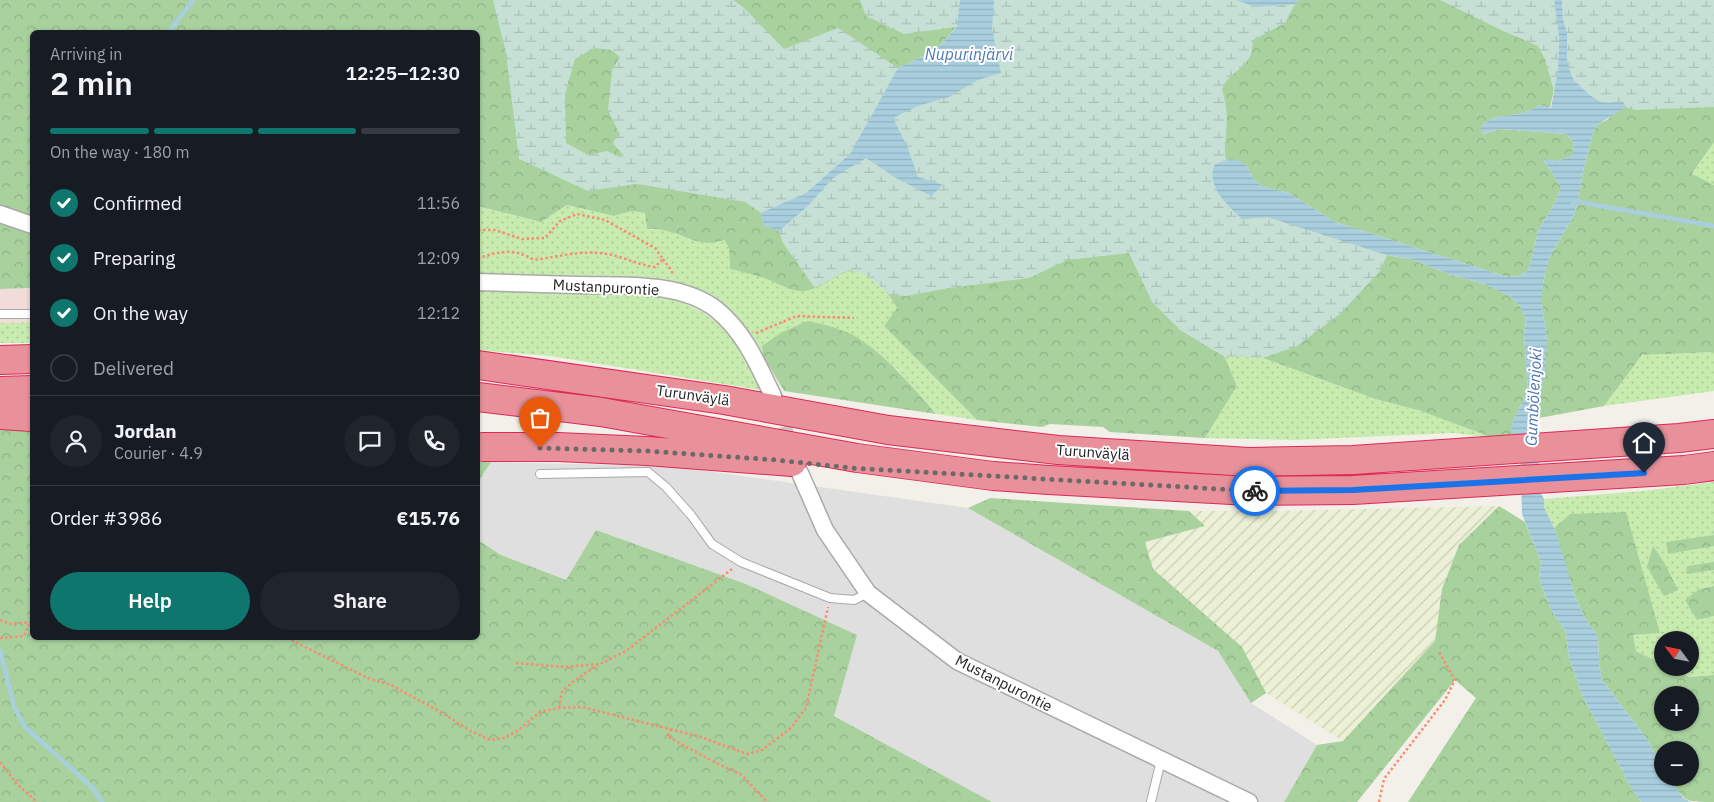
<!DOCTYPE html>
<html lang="en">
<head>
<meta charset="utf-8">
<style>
	:root { --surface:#171b24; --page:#20242c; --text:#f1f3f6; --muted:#9ea1a6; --line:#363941; --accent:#0f766e }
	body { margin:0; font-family:"IBM Plex Sans",sans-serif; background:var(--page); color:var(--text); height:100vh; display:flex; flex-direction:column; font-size:19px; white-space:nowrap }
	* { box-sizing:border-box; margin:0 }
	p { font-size:16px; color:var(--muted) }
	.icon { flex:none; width:28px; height:28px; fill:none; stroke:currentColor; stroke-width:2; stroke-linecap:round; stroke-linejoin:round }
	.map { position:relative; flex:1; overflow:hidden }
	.side { position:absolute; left:30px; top:30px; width:450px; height:610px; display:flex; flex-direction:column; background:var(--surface); border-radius:8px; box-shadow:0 1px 4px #0004 }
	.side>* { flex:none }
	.needle { width:32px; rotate:302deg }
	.tools { position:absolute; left:1654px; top:631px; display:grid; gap:10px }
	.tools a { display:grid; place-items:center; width:45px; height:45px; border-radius:50%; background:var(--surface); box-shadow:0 1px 4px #0004; font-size:25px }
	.pin { position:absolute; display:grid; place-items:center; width:42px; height:42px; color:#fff; margin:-51px -21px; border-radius:50% 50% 50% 0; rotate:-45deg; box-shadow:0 0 5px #0007 }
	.pin .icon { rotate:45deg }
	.courier { position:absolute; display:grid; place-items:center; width:50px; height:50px; margin:-25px; border:4px solid #1a73e8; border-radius:50%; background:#fff; color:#222; box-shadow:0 1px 6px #0007 }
	.headline em { font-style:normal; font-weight:600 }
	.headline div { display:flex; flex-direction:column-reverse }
	.headline { display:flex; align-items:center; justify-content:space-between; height:85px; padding:0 20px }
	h1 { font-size:32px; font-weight:600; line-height:38px }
	.bar { display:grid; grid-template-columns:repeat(4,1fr); gap:8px 5px; align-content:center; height:60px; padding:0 20px }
	.bar i { height:6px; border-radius:4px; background:var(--line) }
	.bar .active { background:var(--accent) }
	.bar p { grid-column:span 4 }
	.line { display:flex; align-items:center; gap:12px; padding:0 20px; border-top:1px solid var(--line) }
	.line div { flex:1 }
	.round { display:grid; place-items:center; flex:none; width:52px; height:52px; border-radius:26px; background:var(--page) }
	ol { padding:0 20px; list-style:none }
	li { display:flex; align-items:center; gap:15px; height:55px }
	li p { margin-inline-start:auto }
	li .icon { padding:5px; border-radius:50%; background:var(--accent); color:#fff; stroke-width:4 }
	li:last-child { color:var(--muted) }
	li i { width:28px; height:28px; border:2px solid var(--line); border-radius:50% }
	.button { display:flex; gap:10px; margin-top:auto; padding:10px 20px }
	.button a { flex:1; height:58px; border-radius:30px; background:var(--accent); color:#fff; font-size:20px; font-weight:600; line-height:58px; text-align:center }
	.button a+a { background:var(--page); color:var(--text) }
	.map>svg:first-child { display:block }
</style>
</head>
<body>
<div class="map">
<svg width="1714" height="802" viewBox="0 0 1714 802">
	<defs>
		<pattern id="farmland-furrows" width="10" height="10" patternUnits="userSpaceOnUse" patternTransform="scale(1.25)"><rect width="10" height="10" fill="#ecf0d5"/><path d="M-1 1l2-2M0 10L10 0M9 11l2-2" fill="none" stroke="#caceb7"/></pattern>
		<pattern id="grass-dots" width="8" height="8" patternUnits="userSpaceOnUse" patternTransform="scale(1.25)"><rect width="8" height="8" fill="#c8ecaf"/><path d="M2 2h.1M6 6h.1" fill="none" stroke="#acca96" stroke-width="1.8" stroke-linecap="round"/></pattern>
		<pattern id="forest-crowns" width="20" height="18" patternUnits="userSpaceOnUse" patternTransform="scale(1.25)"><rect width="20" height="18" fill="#a8d19d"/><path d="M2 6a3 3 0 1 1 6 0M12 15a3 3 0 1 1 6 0" fill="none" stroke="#90b387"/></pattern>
		<pattern id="wetland-marsh" width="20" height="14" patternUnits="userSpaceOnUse" patternTransform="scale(1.25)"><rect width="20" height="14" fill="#c6e0d6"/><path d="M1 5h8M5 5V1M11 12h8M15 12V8" fill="none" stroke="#aac0b7"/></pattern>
		<pattern id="water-rules" width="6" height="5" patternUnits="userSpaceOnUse" patternTransform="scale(1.25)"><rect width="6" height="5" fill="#a9cfdf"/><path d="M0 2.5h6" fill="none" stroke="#91b1bf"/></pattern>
	</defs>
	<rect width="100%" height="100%" fill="#f2f0e9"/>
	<path fill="#e0dfdf" d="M491,462L672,466L968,508L1218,651L1251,703L1317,745L1284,802H992L834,716L857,635L746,584L596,530L566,581L501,555L478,540V482Z"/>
	<path fill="#f2dcd9" d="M32,288V322L0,323V289Z"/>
	<path fill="url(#farmland-furrows)" d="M1499,506L1459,545L1442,589L1435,641L1343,741L1266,693L1242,647L1152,568L1145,542L1205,526L1189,511H1278Z"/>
	<path fill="url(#grass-dots)" d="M1714,142V185L1692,175Z
		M567,205L614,216L632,211L645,213L647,229L666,230L692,240H724L729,248L730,269L815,288L840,274L851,270L867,275L890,295L897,308L884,326L977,420L936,414L896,368L762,346L763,356L740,324L680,285L627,277L478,274V206L541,222Z
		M478,291L594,292L646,295L679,301L701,311L724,328L748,360L761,390L550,356L478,350Z
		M32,322V343H0V323Z
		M1714,352V391L1604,406L1642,355Z
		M1223,356L1263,358L1375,399L1421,411L1493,438L1453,433L1294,440L1205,438L1237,386Z
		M1714,482V586L1699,589L1697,620L1714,616V675L1689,677L1670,668H1690V640H1662V664L1636,651L1632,635L1660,633L1570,514L1554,528L1544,507V499L1642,491Z"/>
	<path fill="url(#forest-crowns)" fill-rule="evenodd" d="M0,0H960L957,27L935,51L898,68L1236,0L1294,4L1299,0H1554L1558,70L1550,108L1540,105C1535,107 1530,111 1525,112C1509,118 1491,113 1481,128L1482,134L1501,129L1566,134L1574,143L1572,156L1558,161L1543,159L1561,187L1554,204L1538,231L1529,269L1520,276L1507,277L1335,222L1289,193L1263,187L1255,181L1246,165L1230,159L1215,164L1387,255L1411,259L1448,274L1485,284L1511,297L1520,306L1526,319L1524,336L1528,391L1512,423L1515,436L1493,438L1421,411L1375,399L1263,358L1224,356L1237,386L1205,438L1110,432L1103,427L1050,424L1042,427L977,420L884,326L897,308C890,295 885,290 875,281C843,254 831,291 800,291C791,291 773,281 764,278C753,274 741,272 730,269L729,248L724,240C698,248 691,237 667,231C661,229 654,229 647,229L645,213L632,211L614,216L567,205L541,222L478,206V32H32V217L0,206Z
		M1562,0L1714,38V142L1692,174L1714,185V352L1642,355L1604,406L1539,418L1538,406L1547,338L1542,305V290L1545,272L1551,254L1572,219L1578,202L1583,171L1588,153L1593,132L1597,125L1607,120L1616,112Z
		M0,221L32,232V288L0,289Z
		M807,321C823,324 844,329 858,338C889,358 912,386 936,414L784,391L763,356L762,346L779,334Z
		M0,425L32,426V638H478V540L501,555L566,580L596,530L746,584L857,635L834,716L992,802H0Z
		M478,462H491L478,482Z
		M990,498L1189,511L1205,526L1145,542L1153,569L1242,647L1266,693L1251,703L1218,651L968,508Z
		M1499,506L1525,522L1541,562L1539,579L1551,610L1566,632L1569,658L1583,697L1634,793L1641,802H1408L1476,698L1455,680L1357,802H1284L1317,745L1343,741L1435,641L1442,589L1459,545Z
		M1626,512L1660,633L1633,635L1636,651L1662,664V668H1670L1689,677L1714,675V802C1683,802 1686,802 1668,778H1690V750H1662V767L1649,742L1602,680L1599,663L1598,636L1586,620L1575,597L1554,528L1570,514ZM1662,695H1690V722H1662Z
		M1714,535V546L1668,554L1666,542Z
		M1653,546L1664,562L1678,590L1664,596L1647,567Z
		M1714,562V570L1686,574L1687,566Z
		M1714,586V616L1697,620L1685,600L1699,589Z"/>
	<path fill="url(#wetland-marsh)" fill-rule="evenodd" d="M493,0H733L743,7L784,49L838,28L898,68L935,51L956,27L904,34L866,16L860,0H1299L1295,4L1285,23L1253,40C1252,45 1253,52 1250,56C1242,71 1229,73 1222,89C1225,100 1227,109 1227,120C1227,134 1223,147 1226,160L1222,161L1218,193L1242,219L1268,217L1387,255L1380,271L1340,314L1297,346L1263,358L1223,356L1180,330L1152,302L1129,253L1067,260L1029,278L949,288L907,296L890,295L867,275L851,270L840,274L815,288L783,243L779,231L763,225L761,213L745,202L637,184L588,191L519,159L506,53ZM594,48L611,50L620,57L612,70L608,110L619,133L613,143L621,153L622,158L607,151L588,155L566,143L565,94L575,59Z
		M1440,0H1554L1559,38L1558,70L1554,91L1545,59L1538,46L1503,31Z
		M1562,0H1714V107L1635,110L1626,107L1623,103L1601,102L1591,96L1574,80L1570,71L1567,58V32L1563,19Z"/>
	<path fill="url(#water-rules)" d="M960,0H994L992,29L1001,73L978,80L949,97L918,106L893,118L907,146L918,177L943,185L931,196L896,178L866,158L833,178L808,206L779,231L763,225L761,213L806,193L850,154L898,68L935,51L957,27Z
		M1236,0H1299L1295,4L1256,7Z
		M1554,0H1562L1563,19L1567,32V58L1570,71L1574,80L1591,96L1601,102L1623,103L1626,107L1597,125L1593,132L1588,153L1583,171L1578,202L1572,219L1551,254L1545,272L1542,290V305L1547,338L1546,365L1538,406L1539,490L1544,499V507L1554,528L1563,555L1575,597L1586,620L1598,636L1599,663L1602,680L1649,742L1662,767V778H1668L1683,798L1691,802H1641L1634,793L1583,697L1569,658L1566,632L1551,610L1539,579L1541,562L1522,514L1520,443L1512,432V423L1528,391L1524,336L1526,319L1520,306L1511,297L1485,284L1448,274L1411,259L1387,255L1268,217L1242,219C1228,205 1205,186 1215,164L1230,159L1239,161L1246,165L1255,181L1263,187L1289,193L1335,222L1507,277L1520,276L1529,269L1538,231L1554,204L1561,187L1543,159L1558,161L1572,156L1574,143L1566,134L1501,129L1481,134V128C1491,113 1509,118 1525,112C1530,111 1535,107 1540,105L1551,108L1558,70L1559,38Z"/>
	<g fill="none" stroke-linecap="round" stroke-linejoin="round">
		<path stroke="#a9cfdf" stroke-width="4.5" d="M169,32L193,0
			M1573,203L1578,202L1714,226
			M31,216L32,213
			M0,650L14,706L25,727L94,789L102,802"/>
		<path stroke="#c8c7c1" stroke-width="16" stroke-dasharray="16 8" stroke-linecap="butt" d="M776,404L792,452"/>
		<defs>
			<path id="lane" d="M0,314H32
				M540,474L648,472L666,487L691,515L712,544L741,562L830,598L854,600L868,593
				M1151,802L1161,760"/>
			<path id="street" d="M0,214L32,225
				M478,282C511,283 544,284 577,285C621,286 681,281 717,310C745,333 758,365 773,396
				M800,473L825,530L868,593L957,661L1249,802"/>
			<path id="highway" d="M0,360L32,359
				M478,365L724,400L888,430L1058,450L1249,462L1353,460L1679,438L1714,434
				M0,391L32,390
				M478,397L601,412L857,458L993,476L1049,480L1250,491L1353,490L1684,470L1714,466
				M0,415L32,417
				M483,447H558L647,451L792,462"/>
		</defs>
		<use href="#lane" stroke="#a9a9a9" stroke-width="10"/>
		<use href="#street" stroke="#a9a9a9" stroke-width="19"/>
		<use href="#highway" stroke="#de2857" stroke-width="30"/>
		<path stroke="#fb8b71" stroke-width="2.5" stroke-dasharray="2.5 2.5" stroke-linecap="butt" d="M478,230H495L522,239L545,238L560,221L577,214L605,220L655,248L663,259L655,267C636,265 619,254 599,253C577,251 556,257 534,260C512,247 500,252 478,258
			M663,259L672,271V275
			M756,333L797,316L854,318
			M0,620L10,624L32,622
			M0,638L24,636L29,624
			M287,638L368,678L391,685L437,710L471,731L490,740L504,738L516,732L540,712L559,708L582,707L701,737L747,754L762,750L791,728L806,708L828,607
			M516,663L565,667L600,664L626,651L732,569
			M559,708L562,692L575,680L598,665
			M671,729L667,736L714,762L742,775L767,802
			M0,762L17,784L37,802
			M1379,802L1384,779L1445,700L1455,680L1439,652"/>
		<use href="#lane" stroke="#fff" stroke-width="8"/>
		<use href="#street" stroke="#fff" stroke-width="16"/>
		<use href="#highway" stroke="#e9919a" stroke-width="28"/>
	</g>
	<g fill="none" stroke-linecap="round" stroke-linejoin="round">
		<path stroke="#6b6a68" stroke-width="5" stroke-dasharray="0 9" d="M540,448L647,451L776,460L852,468L1255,491"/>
		<path stroke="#1a73e8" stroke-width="6" d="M1255,491L1353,490L1644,473"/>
	</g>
	<g text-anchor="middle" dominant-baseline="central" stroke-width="4" stroke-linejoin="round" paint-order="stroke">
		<g font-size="15" fill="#222" stroke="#fff">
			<text transform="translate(606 287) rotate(3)">Mustanpurontie</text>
			<text transform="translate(693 395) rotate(8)">Turunväylä</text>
			<text transform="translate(1093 452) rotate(4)">Turunväylä</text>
			<text transform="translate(1004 683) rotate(27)">Mustanpurontie</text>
		</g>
		<g font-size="16" font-style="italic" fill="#4c77b4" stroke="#fff">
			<text x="969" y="54">Nupurinjärvi</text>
			<text transform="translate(1533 397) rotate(-87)">Gumbölenjoki</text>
		</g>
	</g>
</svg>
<div class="tools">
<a><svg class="needle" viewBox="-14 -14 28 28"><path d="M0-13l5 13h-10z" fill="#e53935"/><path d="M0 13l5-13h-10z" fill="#9ea1a6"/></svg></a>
<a>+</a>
<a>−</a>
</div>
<div class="pin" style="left:540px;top:448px;background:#ea580c"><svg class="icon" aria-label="bag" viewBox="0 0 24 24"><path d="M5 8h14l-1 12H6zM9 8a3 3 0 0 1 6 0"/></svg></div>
<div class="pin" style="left:1644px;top:473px;background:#1f2937"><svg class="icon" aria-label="home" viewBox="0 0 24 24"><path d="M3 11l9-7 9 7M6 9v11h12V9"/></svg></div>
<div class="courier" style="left:1255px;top:491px"><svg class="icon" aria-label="bike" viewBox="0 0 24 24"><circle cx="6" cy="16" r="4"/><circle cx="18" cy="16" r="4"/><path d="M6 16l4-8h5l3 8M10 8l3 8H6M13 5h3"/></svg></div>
<section class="side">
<div class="headline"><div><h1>2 min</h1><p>Arriving in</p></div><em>12:25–12:30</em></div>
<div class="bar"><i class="active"></i><i class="active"></i><i class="active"></i><i></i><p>On the way · 180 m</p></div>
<ol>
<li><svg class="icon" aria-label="check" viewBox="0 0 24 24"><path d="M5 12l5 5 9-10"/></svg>Confirmed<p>11:56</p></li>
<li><svg class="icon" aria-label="check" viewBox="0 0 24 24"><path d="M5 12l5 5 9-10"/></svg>Preparing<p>12:09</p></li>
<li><svg class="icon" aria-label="check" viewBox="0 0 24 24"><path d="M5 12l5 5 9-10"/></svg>On the way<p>12:12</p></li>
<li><i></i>Delivered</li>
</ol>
<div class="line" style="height:90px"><a class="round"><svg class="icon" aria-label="person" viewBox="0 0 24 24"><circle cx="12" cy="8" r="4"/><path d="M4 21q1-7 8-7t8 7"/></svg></a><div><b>Jordan</b><p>Courier · 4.9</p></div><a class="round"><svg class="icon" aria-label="chat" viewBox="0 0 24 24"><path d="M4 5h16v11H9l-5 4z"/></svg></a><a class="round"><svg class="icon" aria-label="phone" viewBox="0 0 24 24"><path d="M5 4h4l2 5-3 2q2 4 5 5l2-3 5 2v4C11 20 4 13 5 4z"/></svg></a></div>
<div class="line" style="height:65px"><div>Order #3986</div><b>€15.76</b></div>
<div class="button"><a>Help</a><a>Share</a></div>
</section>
</div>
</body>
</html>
